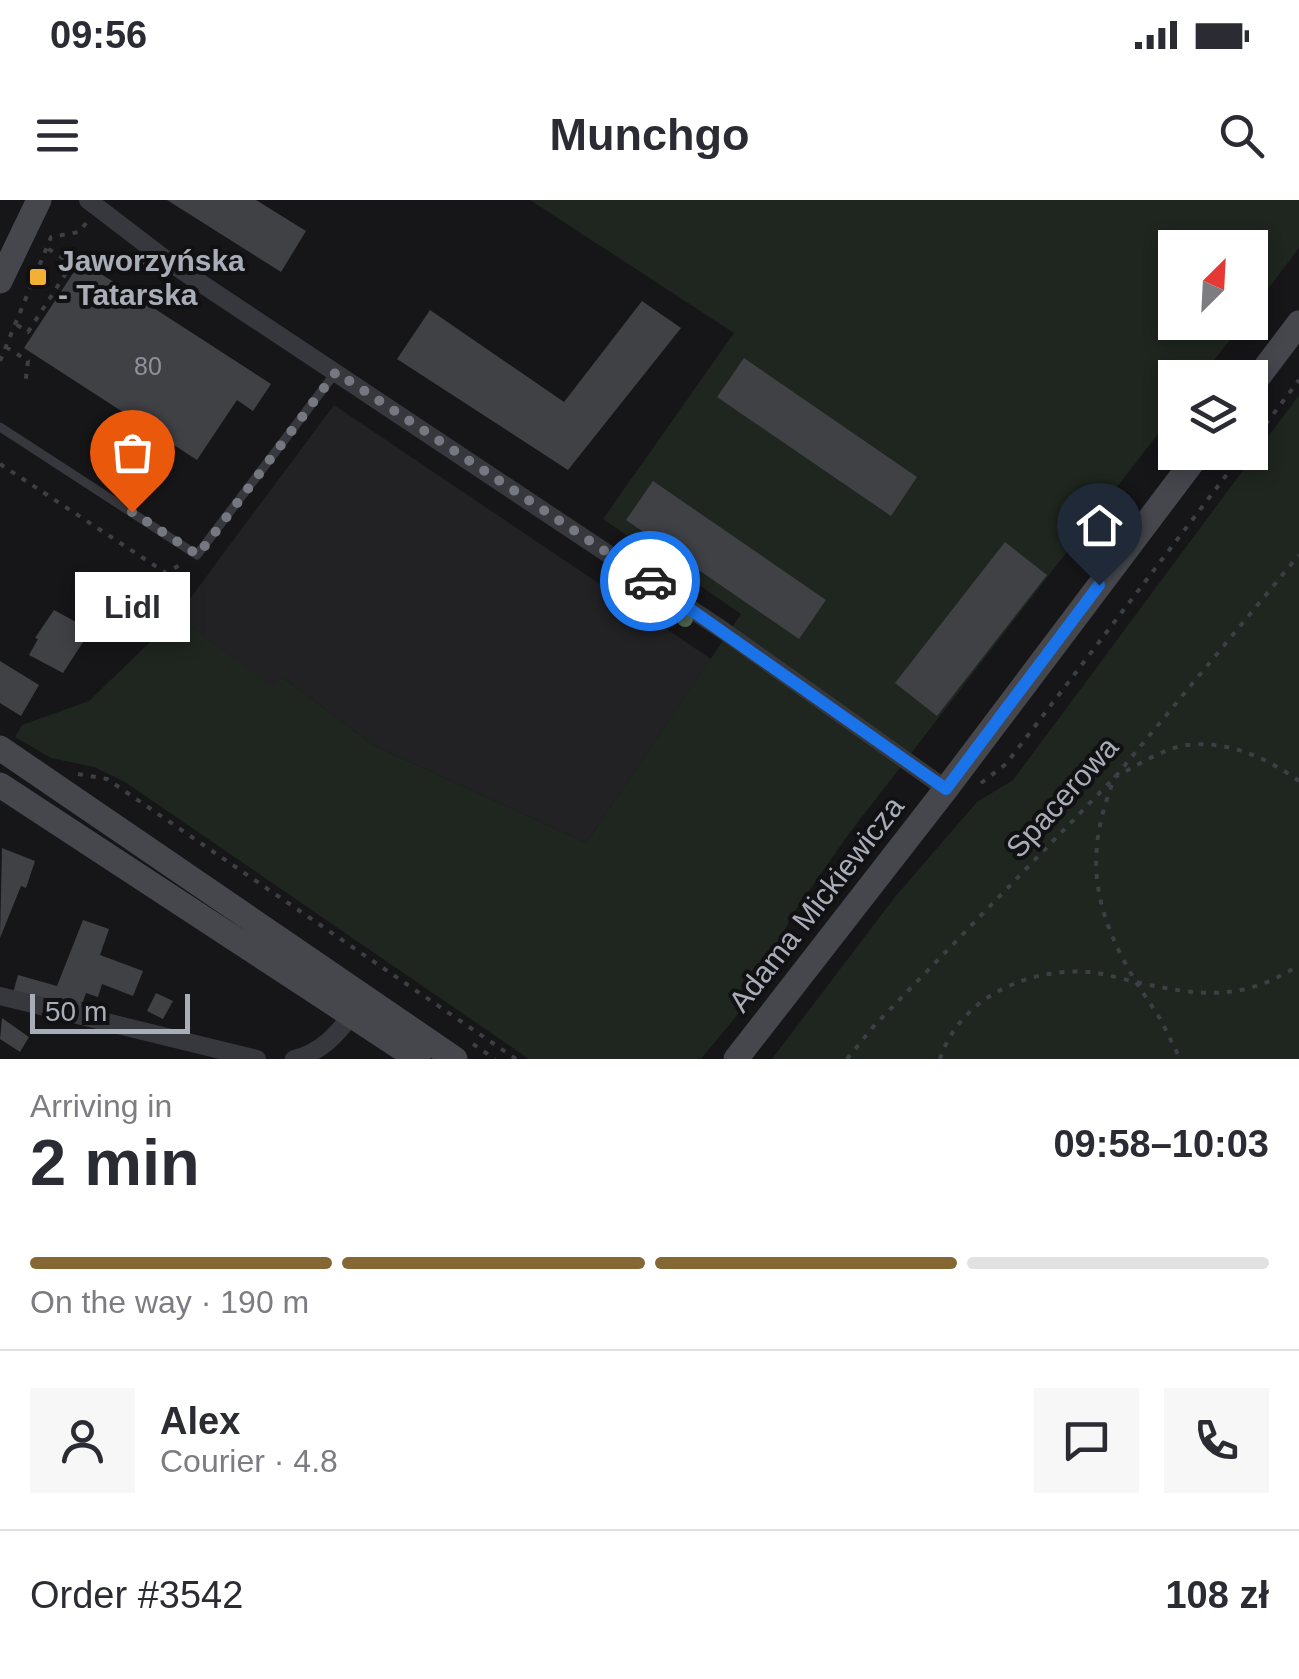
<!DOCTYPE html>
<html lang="en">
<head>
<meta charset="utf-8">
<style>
	:root { --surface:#fff; --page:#f7f7f7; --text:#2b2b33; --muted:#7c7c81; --line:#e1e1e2; --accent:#856733 }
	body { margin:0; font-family:Arial,sans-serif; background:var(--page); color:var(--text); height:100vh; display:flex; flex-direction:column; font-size:38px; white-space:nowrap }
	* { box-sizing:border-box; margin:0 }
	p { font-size:32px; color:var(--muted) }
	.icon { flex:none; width:55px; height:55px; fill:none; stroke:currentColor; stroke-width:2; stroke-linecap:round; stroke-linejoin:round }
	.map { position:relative; height:859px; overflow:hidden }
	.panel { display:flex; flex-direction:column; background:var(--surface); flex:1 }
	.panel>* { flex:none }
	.needle { width:65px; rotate:24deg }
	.fabs { position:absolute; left:1158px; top:30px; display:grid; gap:20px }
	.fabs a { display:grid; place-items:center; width:110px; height:110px; border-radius:0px; background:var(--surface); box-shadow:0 5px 15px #0003; font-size:50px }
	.scale { position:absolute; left:30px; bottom:25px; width:160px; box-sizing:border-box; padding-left:10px; border:5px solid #a8adb8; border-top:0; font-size:28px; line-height:35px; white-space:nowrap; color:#a8adb8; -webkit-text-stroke:8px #111113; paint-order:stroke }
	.pin { position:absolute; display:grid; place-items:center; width:85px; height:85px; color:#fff; margin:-102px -42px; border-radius:50% 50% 50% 0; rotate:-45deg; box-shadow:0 0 10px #0007 }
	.pin .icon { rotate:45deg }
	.courier { position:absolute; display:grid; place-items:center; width:100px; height:100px; margin:-50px; border:8px solid #1a73e8; border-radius:50%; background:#fff; color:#222; box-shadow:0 2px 12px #0007 }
	.bubble { position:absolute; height:70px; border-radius:0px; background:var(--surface); box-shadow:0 5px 15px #0003; font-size:32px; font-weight:600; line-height:70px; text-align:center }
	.overview em { font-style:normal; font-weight:600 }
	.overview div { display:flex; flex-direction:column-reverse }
	.overview { display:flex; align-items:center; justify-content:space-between; height:170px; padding:0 30px }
	h1 { font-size:65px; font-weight:600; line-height:75px }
	.bar { display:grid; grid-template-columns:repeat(4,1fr); gap:15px 10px; align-content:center; height:120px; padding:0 30px }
	.bar i { height:12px; border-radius:8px; background:var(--line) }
	.bar .on { background:var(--accent) }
	.bar p { grid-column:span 4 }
	.line { display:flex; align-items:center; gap:25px; padding:0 30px; border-top:2px solid var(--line) }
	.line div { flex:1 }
	.round { display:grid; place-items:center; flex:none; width:105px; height:105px; border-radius:0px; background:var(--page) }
	.status { display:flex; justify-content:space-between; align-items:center; height:70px; padding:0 50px; background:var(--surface); direction:ltr }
	.status svg { height:28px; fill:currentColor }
	header { display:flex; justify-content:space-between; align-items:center; height:130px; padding:0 30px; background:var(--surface); font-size:45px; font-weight:600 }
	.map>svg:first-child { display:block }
</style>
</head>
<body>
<div class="status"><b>09:56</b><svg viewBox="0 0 49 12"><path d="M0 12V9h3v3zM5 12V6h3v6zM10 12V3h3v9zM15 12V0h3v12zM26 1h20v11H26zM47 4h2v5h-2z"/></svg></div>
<header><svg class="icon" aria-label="menu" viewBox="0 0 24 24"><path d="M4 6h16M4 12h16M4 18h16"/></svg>Munchgo<svg class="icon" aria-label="search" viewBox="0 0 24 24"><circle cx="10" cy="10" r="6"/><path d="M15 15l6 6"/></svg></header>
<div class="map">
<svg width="1299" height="859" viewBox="0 0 1299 859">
	<rect width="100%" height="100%" fill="#161618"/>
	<path fill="#222225" d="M334,205L711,459L586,643L373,545L282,477L273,488L177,416Z"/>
	<path fill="#1e261f" d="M530,0H1299V48L1250,113V48H1175V122L1243,123L1201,177L1175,178V212L848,635L793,714L743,808L701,859H529L125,582L94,567L51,558L15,537L22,525L89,501L177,416L273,487L282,477L373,545L586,643L741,414L603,319L734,133Z
		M1299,195V859H772L894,698L977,602L1013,580Z"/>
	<path fill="#404145" d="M167,0H256L306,31L281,72Z
		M81,61L271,184L253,211L237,200L197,260L24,148Z
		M642,101L681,128L568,270L397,159L430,110L564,202Z
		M744,158L917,277L891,316L717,197Z
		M653,281L826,400L799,439L626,320Z
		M1005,342L1047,375L937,516L895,483Z
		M54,410L87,428L80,441L83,442L63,473L29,455L38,439L35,438Z
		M0,461L39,485L21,516L0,503Z
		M2,648L35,661L26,688L21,686L0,738Z
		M83,720L109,729L100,755L143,771L133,796L102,784L98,797L86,793L80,810L13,793L18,775L57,786Z
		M156,793L173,801L163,819L147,811Z
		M2,818L29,837L20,852L0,839Z"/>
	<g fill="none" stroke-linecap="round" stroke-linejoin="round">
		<path stroke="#3d3f44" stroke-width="4" stroke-dasharray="5 8" stroke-linecap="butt" d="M17,125L28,132L72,64L47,48
			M6,147L28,161L25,186
			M0,161L51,37L79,32L87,22
			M1250,245L1299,180
			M0,264L166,373L185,362
			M78,574L107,579L516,859
			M1299,581C1267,558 1228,540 1187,545C1164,548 1136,566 1115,577C1083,656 1093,710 1136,782C1200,796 1242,802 1299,765
			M981,583L1006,564L1244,252
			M473,844L495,859
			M847,859L873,827L1115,577L1299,355
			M940,859C960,797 1029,767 1091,772C1106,774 1122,779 1136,782L1161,820L1180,859"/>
		<path stroke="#37383d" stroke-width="9" d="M0,227L197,355L336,172"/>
		<path stroke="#37383d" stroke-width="18" d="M88,0L169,62L721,429L946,589
			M0,796L257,859
			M294,859C320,853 337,835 352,814"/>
		<path stroke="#45474d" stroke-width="25" d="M0,81L39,0
			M1250,188L1299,123
			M0,548L455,859
			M0,585L418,859
			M736,859L946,589L1200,252"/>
	</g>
	<g fill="#506452">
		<circle cx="138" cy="59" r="8"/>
		<circle cx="685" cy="419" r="8"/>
	</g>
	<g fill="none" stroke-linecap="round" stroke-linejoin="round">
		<path stroke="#757880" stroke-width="10" stroke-dasharray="0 18" d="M132,312L198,355L336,172L650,381"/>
		<path stroke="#1a73e8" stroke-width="12" d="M650,381L946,589L1099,385"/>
	</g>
	<rect fill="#f2b134" stroke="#111113" stroke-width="4" x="28" y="67" width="20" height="20" rx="5"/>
	<g text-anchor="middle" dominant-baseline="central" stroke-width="8" stroke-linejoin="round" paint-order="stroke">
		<g font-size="25" fill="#8e929b">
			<text x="148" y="166">80</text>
		</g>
		<g font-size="30" font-weight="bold" fill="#a8adb8" stroke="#111113" text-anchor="start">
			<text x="58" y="60">Jaworzyńska<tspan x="58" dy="34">- Tatarska</tspan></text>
		</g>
		<g font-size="30" fill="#a8adb8" stroke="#111113">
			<text transform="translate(1062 597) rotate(-48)">Spacerowa</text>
			<text transform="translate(816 704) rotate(-52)">Adama Mickiewicza</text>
		</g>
	</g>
</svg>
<div class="fabs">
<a><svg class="needle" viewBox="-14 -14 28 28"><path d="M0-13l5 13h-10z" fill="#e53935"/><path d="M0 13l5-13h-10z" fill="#7c7c81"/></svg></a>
<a><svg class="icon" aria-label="layers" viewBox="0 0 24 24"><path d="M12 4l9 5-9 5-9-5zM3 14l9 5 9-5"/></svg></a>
</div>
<div class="scale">50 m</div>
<div class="pin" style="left:132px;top:312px;background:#ea580c"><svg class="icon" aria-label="bag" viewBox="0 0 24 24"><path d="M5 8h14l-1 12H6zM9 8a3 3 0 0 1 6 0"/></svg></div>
<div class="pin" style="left:1099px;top:385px;background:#1f2937"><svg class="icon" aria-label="home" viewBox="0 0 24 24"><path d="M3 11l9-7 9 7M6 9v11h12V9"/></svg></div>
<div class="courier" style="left:650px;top:381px"><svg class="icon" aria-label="car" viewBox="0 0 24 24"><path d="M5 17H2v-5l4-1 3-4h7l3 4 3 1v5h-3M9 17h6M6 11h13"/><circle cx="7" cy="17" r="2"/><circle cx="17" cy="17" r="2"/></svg></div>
<div class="bubble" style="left:75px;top:372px;width:115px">Lidl</div>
</div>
<section class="panel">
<div class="overview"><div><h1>2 min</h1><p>Arriving in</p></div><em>09:58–10:03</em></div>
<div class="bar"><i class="on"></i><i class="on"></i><i class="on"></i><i></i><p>On the way · 190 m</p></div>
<div class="line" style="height:180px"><a class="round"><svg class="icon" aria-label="person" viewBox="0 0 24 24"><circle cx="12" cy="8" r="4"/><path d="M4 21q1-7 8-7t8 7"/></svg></a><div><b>Alex</b><p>Courier · 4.8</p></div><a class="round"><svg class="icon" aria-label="chat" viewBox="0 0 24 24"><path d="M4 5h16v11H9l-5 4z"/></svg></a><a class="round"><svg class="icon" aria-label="phone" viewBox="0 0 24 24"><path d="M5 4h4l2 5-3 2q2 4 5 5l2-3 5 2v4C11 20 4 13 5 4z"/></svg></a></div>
<div class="line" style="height:130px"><div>Order #3542</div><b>108 zł</b></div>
</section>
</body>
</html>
